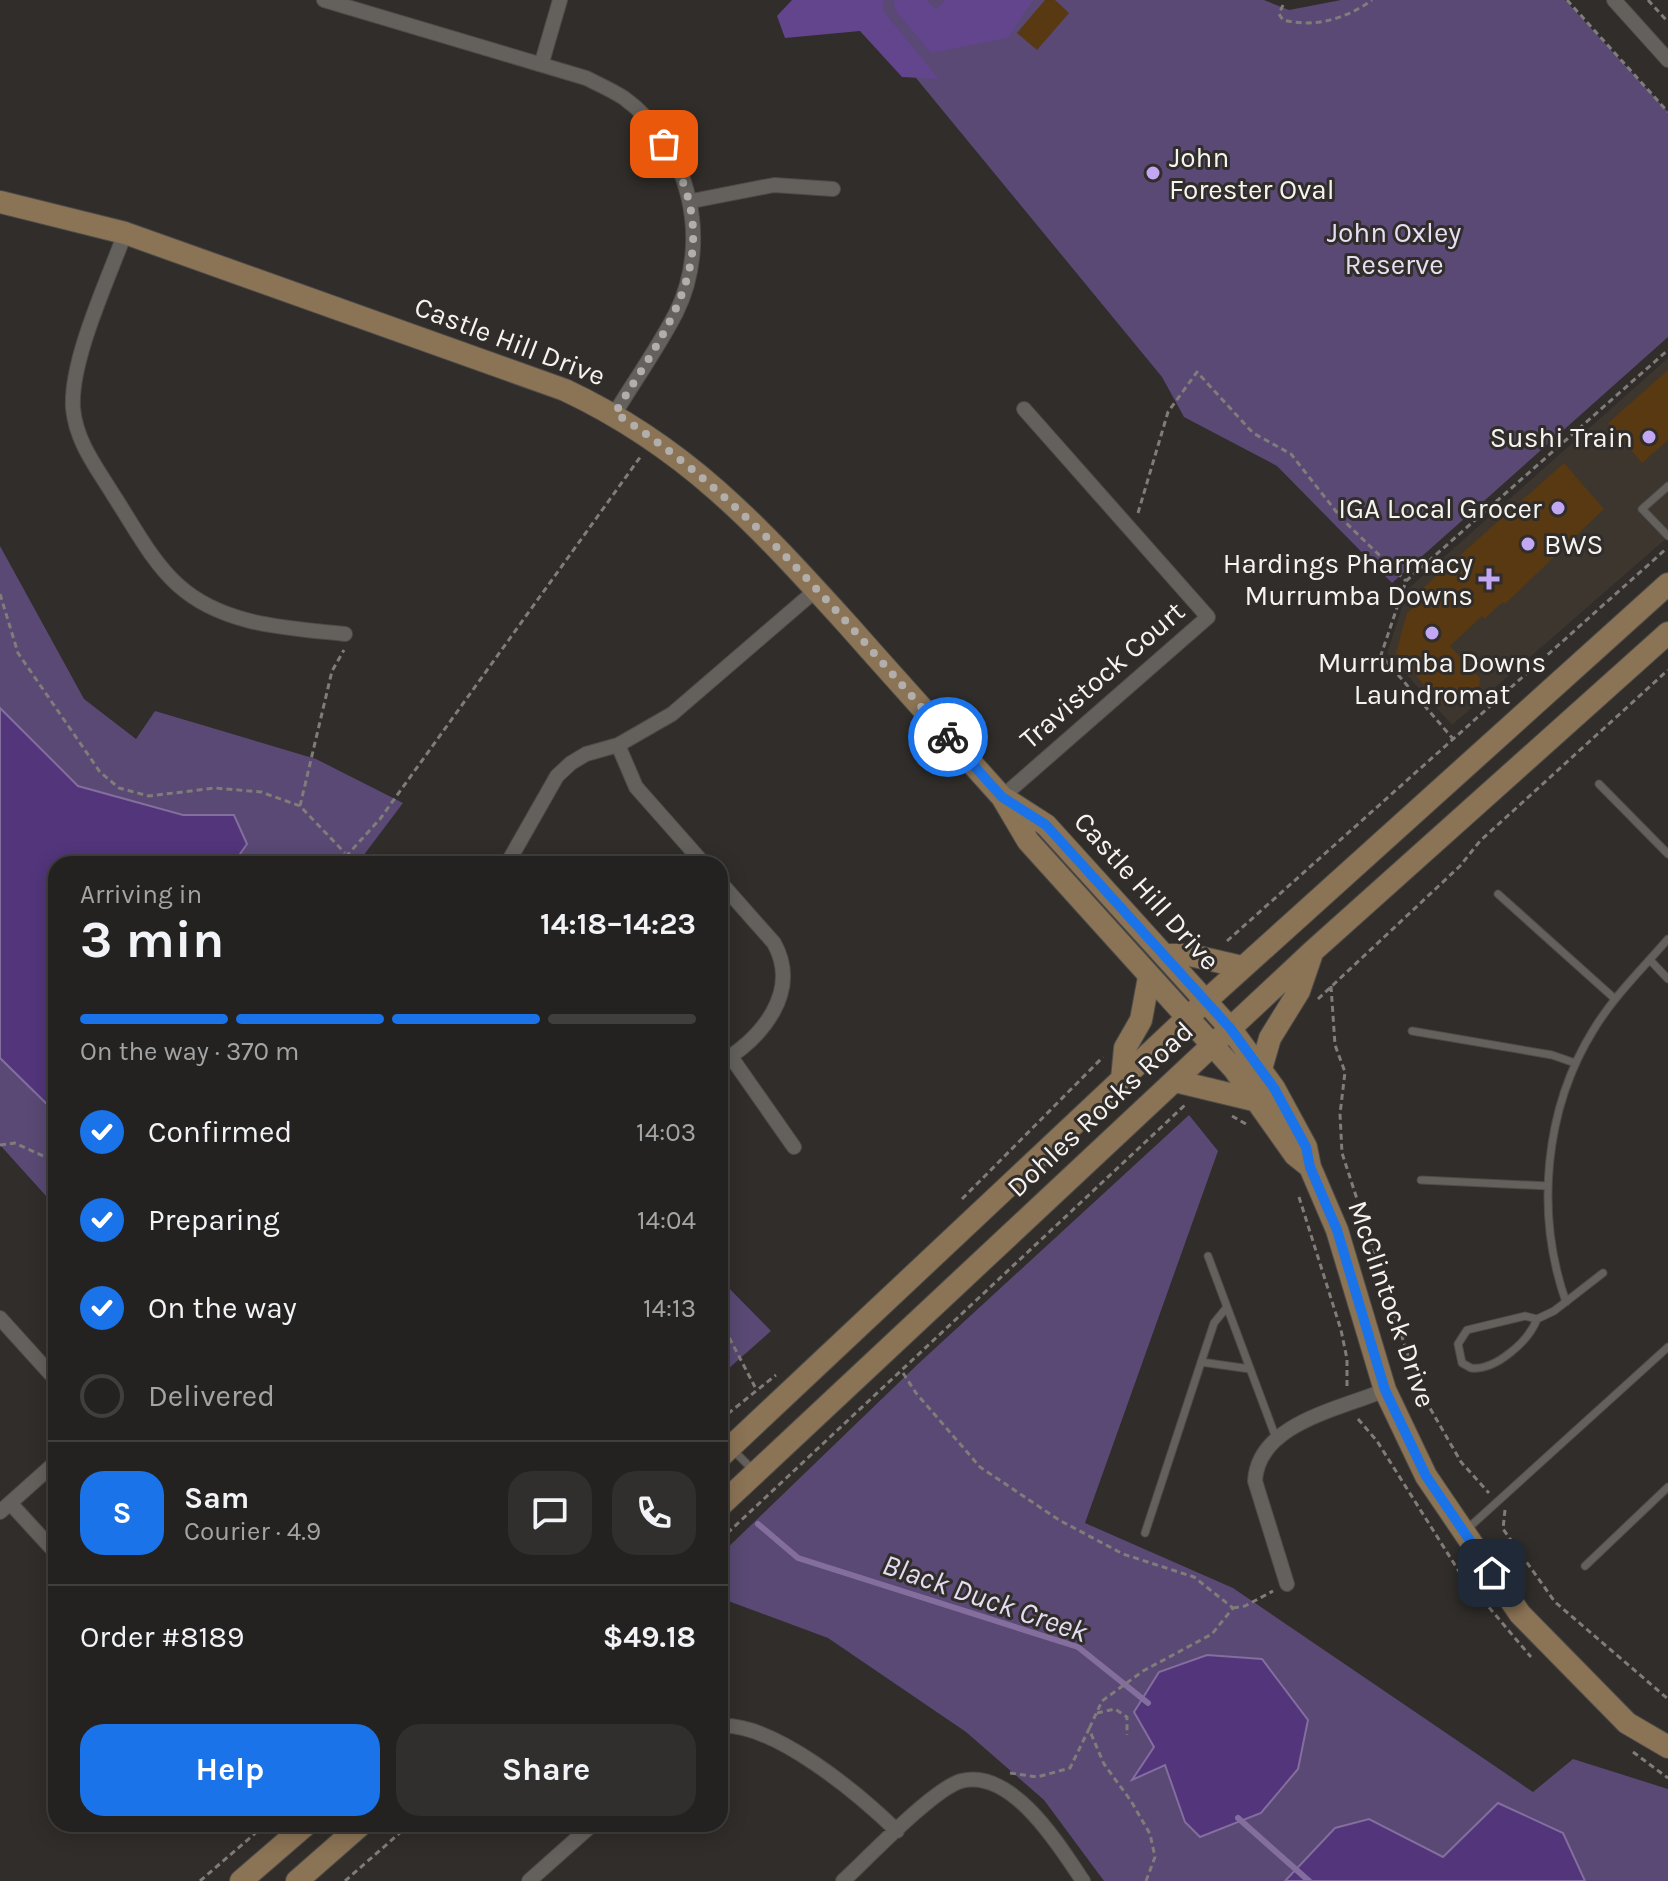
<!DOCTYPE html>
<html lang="en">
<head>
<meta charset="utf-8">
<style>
	:root { --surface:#242220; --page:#302f2d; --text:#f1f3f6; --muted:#a3a4a5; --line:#413f3e; --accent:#1a73e8 }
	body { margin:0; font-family:Karla,sans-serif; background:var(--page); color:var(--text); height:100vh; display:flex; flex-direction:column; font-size:30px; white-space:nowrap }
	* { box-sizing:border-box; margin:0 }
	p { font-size:26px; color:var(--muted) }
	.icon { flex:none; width:44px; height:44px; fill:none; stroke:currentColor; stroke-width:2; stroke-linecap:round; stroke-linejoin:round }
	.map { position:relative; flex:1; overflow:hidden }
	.panel { position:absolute; left:48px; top:856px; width:680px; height:976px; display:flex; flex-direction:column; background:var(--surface); border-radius:24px; box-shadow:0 4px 20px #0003,0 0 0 2px var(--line) }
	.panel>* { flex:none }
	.pin { position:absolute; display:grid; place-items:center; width:68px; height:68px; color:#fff; margin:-34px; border-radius:16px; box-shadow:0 4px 12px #0006 }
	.courier { position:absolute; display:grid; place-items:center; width:80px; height:80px; margin:-40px; border:6px solid #1a73e8; border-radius:50%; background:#fff; color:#222; box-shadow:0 2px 10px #0007 }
	.headline em { font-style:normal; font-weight:700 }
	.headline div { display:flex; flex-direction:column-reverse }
	.headline { display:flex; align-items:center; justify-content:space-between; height:136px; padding:0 32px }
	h1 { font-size:52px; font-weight:700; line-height:60px }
	.bar { display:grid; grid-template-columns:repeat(4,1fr); gap:12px 8px; align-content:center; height:96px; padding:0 32px }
	.bar i { height:10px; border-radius:6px; background:var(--line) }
	.bar .on { background:var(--accent) }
	.bar p { grid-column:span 4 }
	.line { display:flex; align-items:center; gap:20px; padding:0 32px; border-top:2px solid var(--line) }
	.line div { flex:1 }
	.round { display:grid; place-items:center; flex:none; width:84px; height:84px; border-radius:24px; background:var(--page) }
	ol { padding:0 32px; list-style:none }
	li { display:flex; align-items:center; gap:24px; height:88px }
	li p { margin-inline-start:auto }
	li .icon { padding:8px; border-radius:50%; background:var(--accent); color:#fff; stroke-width:4 }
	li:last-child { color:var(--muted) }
	li i { width:44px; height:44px; border:4px solid var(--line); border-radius:50% }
	.primary-button { display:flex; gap:16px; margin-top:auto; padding:16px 32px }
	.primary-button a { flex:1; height:92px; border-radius:24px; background:var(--accent); color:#fff; font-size:32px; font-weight:700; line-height:92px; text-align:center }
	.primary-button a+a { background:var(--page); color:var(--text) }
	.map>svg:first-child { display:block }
</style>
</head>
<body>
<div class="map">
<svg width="1668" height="1881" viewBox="0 0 1668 1881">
	<rect width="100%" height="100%" fill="#302d2a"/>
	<path fill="#3d362e" d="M1668,358V537L1452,725L1387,653L1408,589Z"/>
	<path fill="#594974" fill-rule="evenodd" d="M865,0H1264L1289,10L1341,0H1565L1668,112V337L1392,583L1277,466L1184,417L1162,377L865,16Z
		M0,546L84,699L136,739L155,711L316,759L403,803L357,864H56V1207L0,1145Z
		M1189,1115L1218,1151L1085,1523L1233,1588L1533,1792L1573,1759L1668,1789V1881H1585L1562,1833L1443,1857L1369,1819L1334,1828L1285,1881H1104L1044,1800L966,1732L828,1638L720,1598V1555L918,1364ZM1159,1672L1185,1821L1165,1764L1133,1779L1154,1747L1134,1712Z
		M720,1279L771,1331L720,1376Z"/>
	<path fill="#62458c" d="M792,0H883L884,12L939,79L902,77L860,31L785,38L777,16Z
		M894,0H926L936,9L946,0H1033L1008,38L931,53L895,10Z"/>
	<path fill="#52357b" stroke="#836e9e" stroke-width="2" d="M0,708L78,786L183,815H234L247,844L233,864H56V1113L0,1058Z
		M1207,1655L1262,1659L1308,1720L1298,1769L1261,1813L1200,1837L1185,1822L1165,1765L1132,1780L1154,1747L1134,1712L1159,1672Z
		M1498,1803L1563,1833L1585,1881H1285L1335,1828L1369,1819L1443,1857Z"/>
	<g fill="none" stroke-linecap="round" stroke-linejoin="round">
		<path stroke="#836e9e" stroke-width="6" d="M758,1524L798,1558L1078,1647L1148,1703
			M1238,1818L1309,1881"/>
	</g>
	<path fill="#583912" d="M1045,0H1055L1069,13L1037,50L1017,33Z
		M1668,370V440L1642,463L1608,423Z
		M1564,463L1604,509L1505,604L1503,602L1484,619L1482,616L1450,646L1480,678L1479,687L1472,692L1459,691L1442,705L1396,653L1407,613L1420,602L1414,596Z"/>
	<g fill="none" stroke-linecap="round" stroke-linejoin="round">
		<defs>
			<path id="lane" d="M1668,486L1642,509L1668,536
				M1599,784L1668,854
				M1498,894L1615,999
				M1650,960L1668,979
				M1412,1031L1552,1055L1575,1063
				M1421,1180L1548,1186
				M1208,1256L1276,1438
				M1566,1302C1535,1214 1544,1109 1594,1029C1614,996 1643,968 1668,939
				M1537,1319C1529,1341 1495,1371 1471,1368L1462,1363L1458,1344L1467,1330L1525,1316L1537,1319L1554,1311L1603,1273
				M1201,1362L1250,1369
				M732,1449L754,1471
				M1465,1531L1668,1347
				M1145,1533L1214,1323L1227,1307
				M1585,1566L1668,1487"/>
			<path id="street" d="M324,0L586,78C598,84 612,90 624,98C690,146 712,241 676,313C658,348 635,380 615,413
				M1614,0L1668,60
				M542,62L560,0
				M692,201L774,185L833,189
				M125,233C108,280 70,360 73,408C76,442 97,468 114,496C133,525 152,562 178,585C223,626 289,628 345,634
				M618,745L636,787L704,864
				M1002,797L1208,617L1024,409
				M507,864L557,776L571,763L586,754L618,745L672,714L816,590
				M720,882L774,943C801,992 762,1038 720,1063
				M731,1057L794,1147
				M0,1318L56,1380
				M10,1503L56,1553
				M0,1512L56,1462
				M1287,1584L1255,1481C1258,1423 1341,1409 1385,1390
				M720,1726C774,1722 860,1795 897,1831
				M529,1881L593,1824
				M843,1881C867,1859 933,1789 961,1781C1012,1768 1059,1845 1083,1881"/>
			<path id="secondary" d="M0,202L125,233L565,390C688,448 758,526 848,625C899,683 951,740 1002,797L1028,841L1234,1069L1295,1155L1310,1167
				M1007,800L1046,825L1230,1028L1274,1088L1306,1147L1310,1167L1337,1230L1385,1390L1426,1476L1464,1532L1520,1614L1627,1723L1668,1747
				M1164,955H1190L1242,967
				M1261,1069L1270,1038L1299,991L1311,956
				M1122,1079L1125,1048L1141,1020L1149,977
				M1175,1081L1258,1101
				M720,1457L1187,1018L1668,584
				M720,1506L1313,951L1668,633
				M241,1881L307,1824
				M297,1881L362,1824"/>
		</defs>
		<use href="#lane" stroke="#4d4b48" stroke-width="9"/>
		<use href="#street" stroke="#4d4b48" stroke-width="16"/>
		<use href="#secondary" stroke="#4d4b48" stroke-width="24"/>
		<path stroke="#7f7c79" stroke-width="3" stroke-dasharray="6 4" stroke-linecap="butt" d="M1567,0L1668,112
			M1648,0L1668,22
			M1283,5L1279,14L1283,20C1314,28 1346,19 1372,0
			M1138,513L1168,412L1197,372L1253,433L1291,454L1342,519L1406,581
			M0,594L18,653L100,772L119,788L149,796L215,788L261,792L300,806L345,853
			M1454,740L1381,655L1406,581L1668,350
			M300,806L332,671L344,650
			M339,864L380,819L641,456
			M1227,941L1666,549
			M1331,986L1335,1045L1345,1072L1340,1114L1342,1153L1419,1389L1461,1462L1489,1493
			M1318,999L1460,866L1480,841L1668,670
			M1232,1116L1246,1124
			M0,1145L15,1143L56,1162
			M1299,1197L1341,1330L1347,1359V1389
			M962,1199L1103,1057
			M720,1320L755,1387
			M903,1373L916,1393L980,1467L1059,1520L1123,1554L1194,1577L1233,1608L1212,1634L1143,1671L1102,1701L1089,1729
			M1358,1419L1377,1441L1460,1573L1531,1657
			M720,1420L776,1375
			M1505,1510L1503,1529L1555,1602L1668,1699
			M720,1540L1186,1104
			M1233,1608L1245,1606L1273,1591
			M1097,1713L1115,1709L1127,1717V1735
			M1633,1752L1668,1778
			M1010,1773L1037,1777L1070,1768L1089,1729L1104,1764L1131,1801L1150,1834L1155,1857L1146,1881
			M200,1881L266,1824
			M345,1881L410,1824"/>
		<use href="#lane" stroke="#64615d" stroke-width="7"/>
		<use href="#street" stroke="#64615d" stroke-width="14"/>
		<use href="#secondary" stroke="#8b7355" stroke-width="22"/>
	</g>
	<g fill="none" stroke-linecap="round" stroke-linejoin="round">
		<path stroke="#b1aeab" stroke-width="8" stroke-dasharray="0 14.4" d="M664,144C730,251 671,321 615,413C749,499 843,620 948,737"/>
		<path stroke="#1a73e8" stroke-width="10" d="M948,737L1002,797L1046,825L1230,1028L1274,1088L1306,1147L1310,1167L1337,1230L1385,1390L1426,1476L1492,1573"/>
	</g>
	<g fill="#c2a7f2" stroke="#302d2a" stroke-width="3">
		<circle cx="1153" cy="173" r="8"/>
		<circle cx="1649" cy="437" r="8"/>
		<circle cx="1558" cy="508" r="8"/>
		<circle cx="1528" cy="544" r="8"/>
		<path d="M1485 567h8v8h8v8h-8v8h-8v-8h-8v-8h8z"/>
		<circle cx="1432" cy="633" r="8"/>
	</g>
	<g text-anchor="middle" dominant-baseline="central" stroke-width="6" stroke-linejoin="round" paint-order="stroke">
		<g font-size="28" fill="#f6f4f1" stroke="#302d2a" text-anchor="end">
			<text x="1169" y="157" text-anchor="start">John<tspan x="1169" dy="32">Forester Oval</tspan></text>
			<text x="1633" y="437">Sushi Train</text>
			<text x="1542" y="508">IGA Local Grocer</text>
			<text x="1544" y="544" text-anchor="start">BWS</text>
			<text x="1473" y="563">Hardings Pharmacy<tspan x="1473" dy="32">Murrumba Downs</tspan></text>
			<text x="1432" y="662" text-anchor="middle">Murrumba Downs<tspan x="1432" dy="32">Laundromat</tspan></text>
		</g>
		<g font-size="28" fill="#e6dff4" stroke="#302d2a">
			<text x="1394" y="232">John Oxley<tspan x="1394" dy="32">Reserve</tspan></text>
		</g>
		<g font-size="28" fill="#f6f4f1" stroke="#302d2a">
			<text transform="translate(510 341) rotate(21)">Castle Hill Drive</text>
			<text transform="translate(1102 675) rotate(-41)">Travistock Court</text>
			<text transform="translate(1147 891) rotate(48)">Castle Hill Drive</text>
			<text transform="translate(1100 1109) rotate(-43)">Dohles Rocks Road</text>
			<text transform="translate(1392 1304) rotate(71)">McClintock Drive</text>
		</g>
		<g font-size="30" font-style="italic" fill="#e4ddf2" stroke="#302d2a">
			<text transform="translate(985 1598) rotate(19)">Black Duck Creek</text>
		</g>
	</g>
</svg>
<div class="pin" style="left:664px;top:144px;background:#ea580c"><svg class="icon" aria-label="bag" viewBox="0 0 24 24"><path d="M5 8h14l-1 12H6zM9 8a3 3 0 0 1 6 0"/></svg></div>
<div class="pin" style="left:1492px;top:1573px;background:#1f2937"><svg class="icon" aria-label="home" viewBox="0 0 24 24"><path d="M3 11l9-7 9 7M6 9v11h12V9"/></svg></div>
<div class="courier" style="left:948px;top:737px"><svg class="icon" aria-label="bike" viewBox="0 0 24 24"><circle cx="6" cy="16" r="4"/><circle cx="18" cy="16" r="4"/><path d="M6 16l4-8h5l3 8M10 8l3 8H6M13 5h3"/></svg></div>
<section class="panel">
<div class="headline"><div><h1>3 min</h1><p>Arriving in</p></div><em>14:18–14:23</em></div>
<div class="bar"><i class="on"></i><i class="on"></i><i class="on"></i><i></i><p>On the way · 370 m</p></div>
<ol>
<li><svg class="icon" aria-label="check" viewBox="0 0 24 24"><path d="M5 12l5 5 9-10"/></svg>Confirmed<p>14:03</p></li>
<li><svg class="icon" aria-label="check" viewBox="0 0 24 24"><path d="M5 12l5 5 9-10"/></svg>Preparing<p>14:04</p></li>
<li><svg class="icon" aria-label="check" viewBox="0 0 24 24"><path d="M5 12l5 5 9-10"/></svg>On the way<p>14:13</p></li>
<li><i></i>Delivered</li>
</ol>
<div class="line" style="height:144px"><b class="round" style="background:var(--accent);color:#fff">S</b><div><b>Sam</b><p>Courier · 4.9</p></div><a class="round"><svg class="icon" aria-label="chat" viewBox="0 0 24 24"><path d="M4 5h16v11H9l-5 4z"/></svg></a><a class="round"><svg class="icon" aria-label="phone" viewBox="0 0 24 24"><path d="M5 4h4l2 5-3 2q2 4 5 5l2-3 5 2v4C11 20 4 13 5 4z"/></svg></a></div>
<div class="line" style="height:104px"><div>Order #8189</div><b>$49.18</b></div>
<div class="primary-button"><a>Help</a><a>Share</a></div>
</section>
</div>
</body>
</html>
